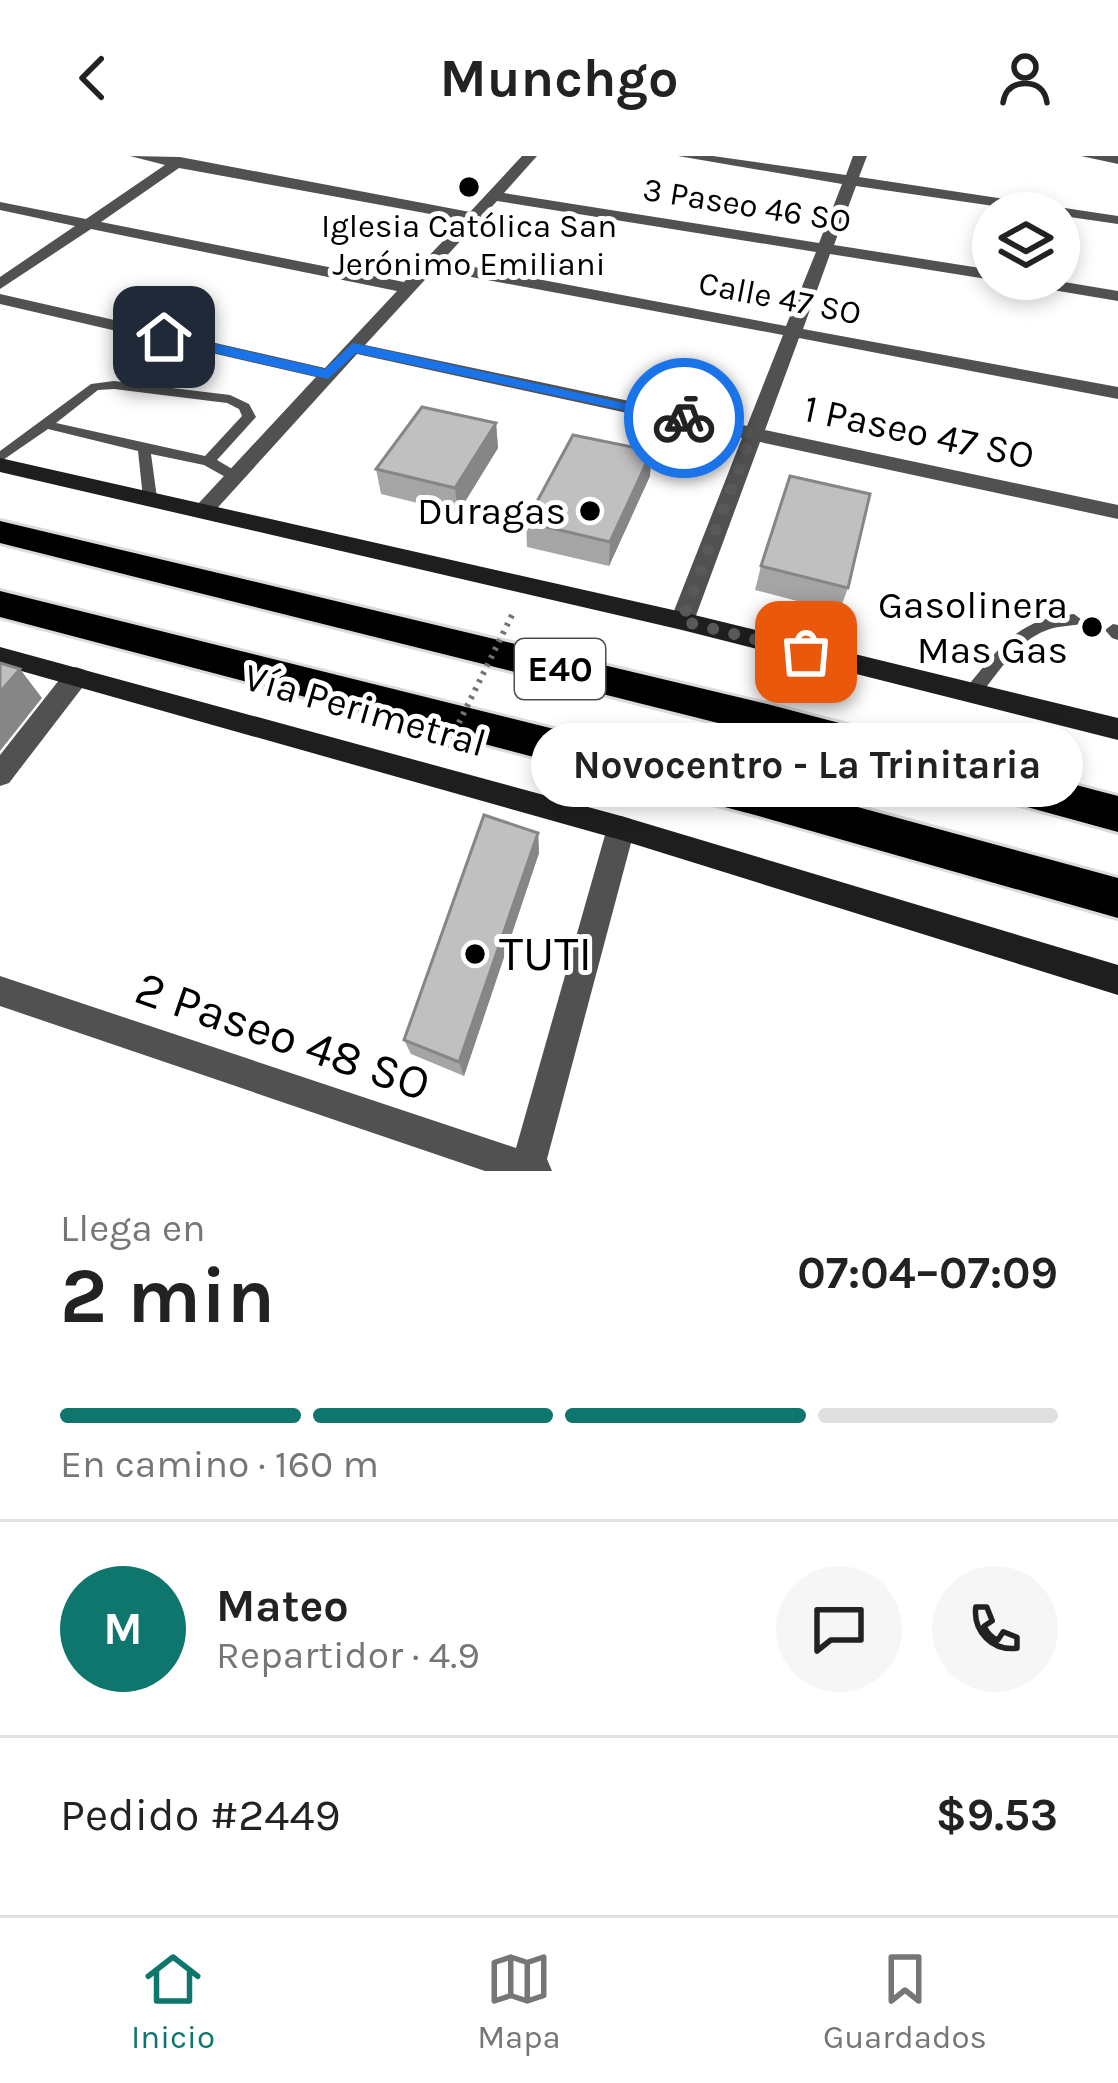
<!DOCTYPE html>
<html lang="es">
<head>
<meta charset="utf-8">
<style>
	:root { --surface:#fff; --page:#f6f6f6; --text:#222; --muted:#767676; --line:#e0e0e0; --accent:#0f766e }
	body { margin:0; font-family:Karla,sans-serif; background:var(--page); color:var(--text); height:100vh; display:flex; flex-direction:column; font-size:45px; white-space:nowrap }
	* { box-sizing:border-box; margin:0 }
	p { font-size:39px; color:var(--muted) }
	.icon { flex:none; width:66px; height:66px; fill:none; stroke:currentColor; stroke-width:2; stroke-linecap:round; stroke-linejoin:round }
	.map { position:relative; height:1015px; overflow:hidden }
	.sheet { display:flex; flex-direction:column; background:var(--surface); flex:1 }
	.sheet>* { flex:none }
	.controls { position:absolute; left:972px; top:36px; display:grid; gap:24px }
	.controls a { display:grid; place-items:center; width:108px; height:108px; border-radius:50%; background:var(--surface); box-shadow:0 6px 18px #0003; font-size:60px }
	.pin { position:absolute; display:grid; place-items:center; width:102px; height:102px; color:#fff; margin:-51px; border-radius:24px; box-shadow:0 6px 18px #0006 }
	.courier { position:absolute; display:grid; place-items:center; width:120px; height:120px; margin:-60px; border:9px solid #1a73e8; border-radius:50%; background:#fff; color:#222; box-shadow:0 3px 15px #0007 }
	.bubble { position:absolute; height:84px; border-radius:42px; background:var(--surface); box-shadow:0 6px 18px #0003; font-size:39px; font-weight:700; line-height:84px; text-align:center }
	.head em { font-style:normal; font-weight:700 }
	.head div { display:flex; flex-direction:column-reverse }
	.head { display:flex; align-items:center; justify-content:space-between; height:204px; padding:0 60px }
	h1 { font-size:78px; font-weight:700; line-height:90px }
	.bar { display:grid; grid-template-columns:repeat(4,1fr); gap:18px 12px; align-content:center; height:144px; padding:0 60px }
	.bar i { height:15px; border-radius:9px; background:var(--line) }
	.bar .on { background:var(--accent) }
	.bar p { grid-column:span 4 }
	.line { display:flex; align-items:center; gap:30px; padding:0 60px; border-top:3px solid var(--line) }
	.line div { flex:1 }
	.round { display:grid; place-items:center; flex:none; width:126px; height:126px; border-radius:63px; background:var(--page) }
	header { display:flex; justify-content:space-between; align-items:center; height:156px; padding:0 60px; background:var(--surface); font-size:54px; font-weight:700 }
	.dock { display:flex; justify-content:space-around; align-items:center; height:168px; border-top:3px solid var(--line); background:var(--surface); font-size:33px; color:var(--muted) }
	.dock a { display:grid; justify-items:center; gap:6px }
	.dock .on { color:var(--accent) }
	.map>svg:first-child { display:block }
</style>
</head>
<body>
<header><svg class="icon" aria-label="back" viewBox="0 0 24 24"><path d="M15 5l-7 7 7 7"/></svg>Munchgo<svg class="icon" aria-label="person" viewBox="0 0 24 24"><circle cx="12" cy="8" r="4"/><path d="M4 21q1-7 8-7t8 7"/></svg></header>
<div class="map">
<svg width="1118" height="1015" viewBox="0 0 1118 1015">
	<rect width="100%" height="100%" fill="#fff"/>
	<g fill="none" stroke-linecap="round" stroke-linejoin="round">
		<defs>
			<path id="highway" d="M0,365L767,548L1118,640V676L783,584L777,629L1118,722V762L755,659L0,461V435L739,619L746,574L0,387Z"/>
		</defs>
		<use href="#highway" stroke="#dbdbdb" stroke-width="6"/>
		<path fill="#515151" fill-rule="evenodd" d="M114,225L230,239L249,248L256,261L217,304L239,317V323H229L204,309L151,298L157,342L150,347L143,342L138,295L48,273L0,306V295L91,228ZM114,233L227,247L239,253L242,260L205,300L56,267L98,234Z
			M1074,458L1082,464L1080,468C1070,470 1059,470 1050,473C1018,483 998,517 978,542H966L964,537L966,532C999,492 1018,462 1074,458Z
			M1113,468L1118,469V484L1112,482L1105,474Z"/>
		<path fill="#515151" fill-rule="evenodd" d="M130,0L180,1L470,56L522,0H537L504,37L819,87L842,28L678,0H713L846,19L853,0H867L859,21L1118,60V68L856,30L834,89L993,114V123H996L993,124L830,98L803,173L1118,231V243L799,182L765,274L1118,349V363L760,286L694,465L682,474L670,465L742,282L357,198L211,359H197L194,354L197,349L316,221L0,148V138L325,212L397,135L91,73L0,133V121L75,70L0,54V46L86,63L165,9ZM179,12L463,64L404,126L101,66ZM497,45L816,96L786,170L442,105ZM434,114L783,179L747,270L365,189Z
			M1081,0H1118V8Z
			M1009,123H1046L1118,135V145L1017,128Z
			M76,511L85,514L88,521L85,528L9,627L0,630V599L67,514Z
			M621,660L631,663L635,672L547,1003L552,1015H485L0,850V820L516,992L607,672L611,663Z"/>
		<path fill="#1e1e1e" fill-rule="evenodd" d="M0,302L682,456L1118,562V584L682,474L0,316Z
			M0,491L621,660L1118,809V839L621,684L0,509Z"/>
		<use href="#highway" fill="#000" fill-rule="evenodd"/>
		<path stroke="#737373" stroke-width="6" stroke-dasharray="3 6" stroke-linecap="butt" d="M447,591L514,455"/>
	</g>
	<path fill="#a5a5a5" d="M496,267L498,292L458,357L381,338L376,313Z
		M650,320L609,410L527,391L526,366Z
		M761,410L848,432L839,456L755,434Z
		M538,677L539,697L464,920L411,898L404,884Z"/>
	<path fill="#868686" d="M496,267L498,292L458,357L455,332Z
		M652,295L650,320L609,410L610,386Z
		M20,513L42,542L0,595V536Z
		M538,677L539,697L464,920L459,906Z"/>
	<path fill="#c0c0c0" stroke="#868686" stroke-width="3" d="M422,251L496,267L455,332L376,313Z
		M573,279L652,295L610,386L526,366Z
		M790,320L870,338L848,432L761,410Z
		M0,507L20,513L0,536Z
		M484,659L538,677L459,906L404,884Z"/>
	<path fill="#1a73e8" d="M164,176L325,213L353,187L692,262L684,267L356,197L328,223L159,184Z"/>
	<g fill="none" stroke-linecap="round" stroke-linejoin="round">
		<path stroke="#595959" stroke-width="12" stroke-dasharray="0 21.6" d="M684,262L752,277L682,465L806,496"/>
	</g>
	<g fill="#000" stroke="#fff" stroke-width="4.5">
		<circle cx="469" cy="31" r="12"/>
		<circle cx="590" cy="355" r="12"/>
		<circle cx="1092" cy="471" r="12"/>
		<circle cx="475" cy="798" r="12"/>
	</g>
	<g text-anchor="middle" dominant-baseline="central" stroke-width="10" stroke-linejoin="round" paint-order="stroke">
		<g font-size="33" fill="#000" stroke="#fff">
			<text transform="translate(747 49) rotate(9)">3 Paseo 46 SO</text>
			<text transform="translate(780 142) rotate(11)">Calle 47 SO</text>
		</g>
		<g font-size="33" fill="#000" stroke="#fff">
			<text x="469" y="70">Iglesia Católica San<tspan x="469" dy="38">Jerónimo Emiliani</tspan></text>
		</g>
		<rect fill="#fff" stroke="#4c4c4c" stroke-width="3" x="515" y="483" width="90" height="60" rx="9"/>
		<g font-size="36" font-weight="bold" fill="#000">
			<text x="560" y="513">E40</text>
		</g>
		<g font-size="39" fill="#000" stroke="#fff">
			<text transform="translate(919 276) rotate(12)">1 Paseo 47 SO</text>
			<text transform="translate(365 554) rotate(16)">Vía Perimetral</text>
		</g>
		<g font-size="39" fill="#000" stroke="#fff" text-anchor="end">
			<text x="566" y="355">Duragas</text>
			<text x="1068" y="449">Gasolinera<tspan x="1068" dy="45">Mas Gas</tspan></text>
		</g>
		<g font-size="48" fill="#000" stroke="#fff" text-anchor="start">
			<text x="499" y="798">TUTI</text>
		</g>
		<g font-size="48" fill="#000" stroke="#fff">
			<text transform="translate(283 880) rotate(19)">2 Paseo 48 SO</text>
		</g>
	</g>
</svg>
<div class="controls">
<a><svg class="icon" aria-label="layers" viewBox="0 0 24 24"><path d="M12 4l9 5-9 5-9-5zM3 14l9 5 9-5"/></svg></a>
</div>
<div class="pin" style="left:806px;top:496px;background:#ea580c"><svg class="icon" aria-label="bag" viewBox="0 0 24 24"><path d="M5 8h14l-1 12H6zM9 8a3 3 0 0 1 6 0"/></svg></div>
<div class="pin" style="left:164px;top:181px;background:#1f2937"><svg class="icon" aria-label="home" viewBox="0 0 24 24"><path d="M3 11l9-7 9 7M6 9v11h12V9"/></svg></div>
<div class="courier" style="left:684px;top:262px"><svg class="icon" aria-label="bike" viewBox="0 0 24 24"><circle cx="6" cy="16" r="4"/><circle cx="18" cy="16" r="4"/><path d="M6 16l4-8h5l3 8M10 8l3 8H6M13 5h3"/></svg></div>
<div class="bubble" style="left:531px;top:567px;width:552px">Novocentro - La Trinitaria</div>
</div>
<section class="sheet">
<div class="head"><div><h1>2 min</h1><p>Llega en</p></div><em>07:04–07:09</em></div>
<div class="bar"><i class="on"></i><i class="on"></i><i class="on"></i><i></i><p>En camino · 160 m</p></div>
<div class="line" style="height:216px"><b class="round" style="background:var(--accent);color:#fff">M</b><div><b>Mateo</b><p>Repartidor · 4.9</p></div><a class="round"><svg class="icon" aria-label="chat" viewBox="0 0 24 24"><path d="M4 5h16v11H9l-5 4z"/></svg></a><a class="round"><svg class="icon" aria-label="phone" viewBox="0 0 24 24"><path d="M5 4h4l2 5-3 2q2 4 5 5l2-3 5 2v4C11 20 4 13 5 4z"/></svg></a></div>
<div class="line" style="height:156px"><div>Pedido #2449</div><b>$9.53</b></div>
</section>
<nav class="dock">
<a class="on"><svg class="icon" aria-label="home" viewBox="0 0 24 24"><path d="M3 11l9-7 9 7M6 9v11h12V9"/></svg>Inicio</a>
<a><svg class="icon" aria-label="map" viewBox="0 0 24 24"><path d="M3 6l6-2 6 2 6-2v14l-6 2-6-2-6 2zM9 4v14M15 6v14"/></svg>Mapa</a>
<a><svg class="icon" aria-label="saved" viewBox="0 0 24 24"><path d="M7 4h10v16l-5-4-5 4z"/></svg>Guardados</a>
</nav>
</body>
</html>
